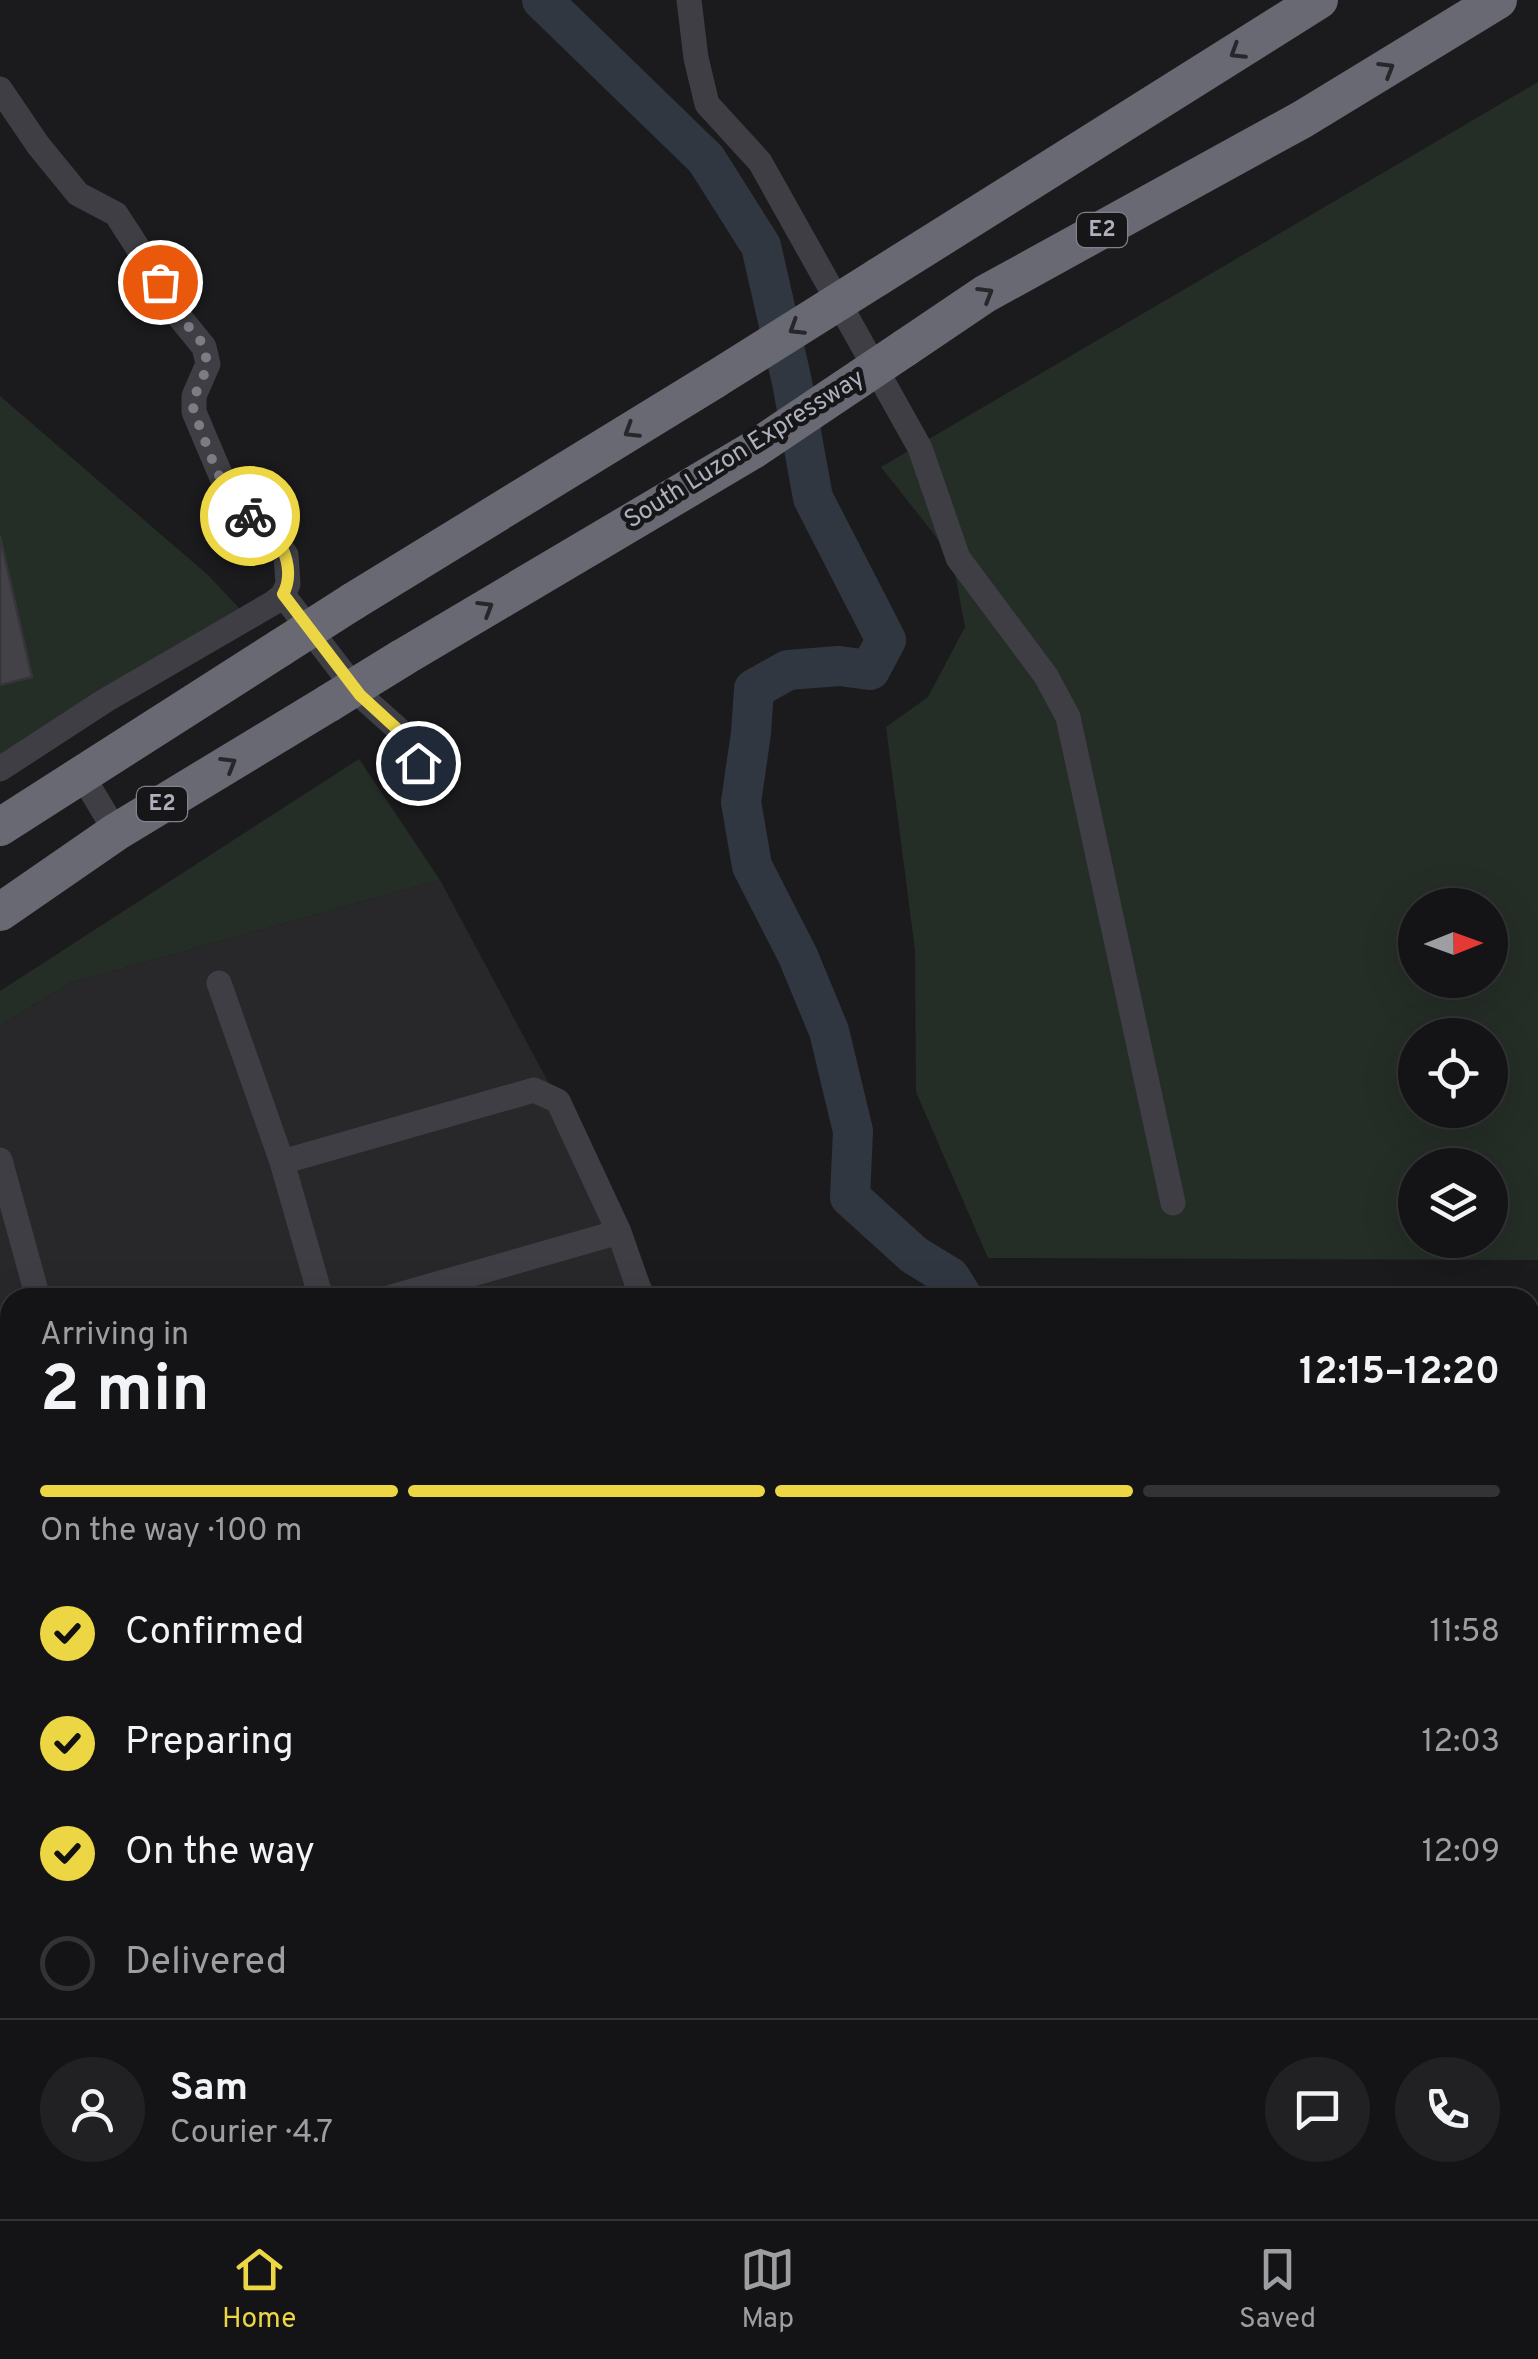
<!DOCTYPE html>
<html lang="en">
<head>
<meta charset="utf-8">
<style>
	:root { --surface:#141416; --page:#212123; --text:#f1f3f6; --muted:#9d9ea1; --line:#333335; --accent:#ecd644 }
	body { margin:0; font-family:Overpass,sans-serif; background:var(--page); color:var(--text); height:100vh; display:flex; flex-direction:column; font-size:38px; white-space:nowrap }
	* { box-sizing:border-box; margin:0 }
	p { font-size:32px; color:var(--muted) }
	.icon { flex:none; width:55px; height:55px; fill:none; stroke:currentColor; stroke-width:2; stroke-linecap:round; stroke-linejoin:round }
	.map { position:relative; flex:1; overflow:hidden }
	.details { position:absolute; left:0px; top:1288px; width:1540px; height:932px; display:flex; flex-direction:column; background:var(--surface); border-radius:30px 30px 0 0; box-shadow:0 10px 40px #0002,0 0 0 2px var(--line) }
	.details>* { flex:none }
	.needle { width:65px; rotate:89deg }
	.controls { position:absolute; left:1398px; top:888px; display:grid; gap:20px }
	.controls a { display:grid; place-items:center; width:110px; height:110px; border-radius:50%; background:var(--surface); box-shadow:0 10px 40px #0002,0 0 0 2px var(--line); font-size:50px }
	.pin { position:absolute; display:grid; place-items:center; width:85px; height:85px; color:#fff; margin:-42px; border:5px solid #fff; border-radius:50%; box-shadow:0 2px 10px #0007 }
	.courier { position:absolute; display:grid; place-items:center; width:100px; height:100px; margin:-50px; border:8px solid #ecd644; border-radius:50%; background:#fff; color:#222; box-shadow:0 2px 12px #0007 }
	.head em { font-style:normal; font-weight:700 }
	.head div { display:flex; flex-direction:column-reverse }
	.head { display:flex; align-items:center; justify-content:space-between; height:170px; padding:0 40px }
	h1 { font-size:65px; font-weight:700; line-height:75px }
	.bar { display:grid; grid-template-columns:repeat(4,1fr); gap:15px 10px; align-content:center; height:120px; padding:0 40px }
	.bar i { height:12px; border-radius:8px; background:var(--line) }
	.bar .on { background:var(--accent) }
	.bar p { grid-column:span 4 }
	.line { display:flex; align-items:center; gap:25px; padding:0 40px; border-top:2px solid var(--line) }
	.line div { flex:1 }
	.round { display:grid; place-items:center; flex:none; width:105px; height:105px; border-radius:52px; background:var(--page) }
	ol { padding:0 40px; list-style:none }
	li { display:flex; align-items:center; gap:30px; height:110px }
	li p { margin-inline-start:auto }
	li .icon { padding:10px; border-radius:50%; background:var(--accent); color:#111; stroke-width:4 }
	li:last-child { color:var(--muted) }
	li i { width:55px; height:55px; border:5px solid var(--line); border-radius:50% }
	.tab-bar { display:flex; justify-content:space-around; align-items:center; height:140px; border-top:2px solid var(--line); background:var(--surface); font-size:28px; color:var(--muted) }
	.tab-bar a { display:grid; justify-items:center; gap:5px }
	.tab-bar .on { color:var(--accent) }
	.map>svg:first-child { display:block }
</style>
</head>
<body>
<div class="map">
<svg width="1538" height="2219" viewBox="0 0 1538 2219">
	<rect width="100%" height="100%" fill="#1b1b1d"/>
	<path fill="#28272a" d="M440,880L601,1181L658,1297L10,1298V2210H46L18,2219H0V1026L70,983Z"/>
	<path fill="#252d27" fill-rule="evenodd" d="M1538,82V1260L988,1258L916,1092L915,950L886,727L928,697L965,627L952,557L881,467ZM1415,905H1490V980H1415ZM1415,1035H1490V1110H1415ZM1415,1165H1490V1240H1415Z
		M0,396L208,575L241,610L101,689L0,755Z
		M359,759L440,880L70,983L0,1026V991Z"/>
	<g fill="none" stroke-linecap="round" stroke-linejoin="round">
		<path stroke="#313741" stroke-width="40" d="M542,0L706,159L761,246L792,382L813,498L886,640L870,670L839,666L788,670L754,689L751,733L741,802L752,866L798,956L829,1031L853,1131L850,1197L914,1255L950,1277L963,1298
			M1530,1999L1538,2006"/>
	</g>
	<path fill="#434347" stroke="#363539" stroke-width="2.5" d="M0,536L32,677L0,685Z"/>
	<g fill="none" stroke-linecap="round" stroke-linejoin="round">
		<path stroke="#424349" stroke-width="4" stroke-dasharray="5 8" stroke-linecap="butt" d="M1530,1600L1538,1596
			M1530,1655L1538,1652"/>
		<path stroke="#3e3e44" stroke-width="25" d="M689,0L696,58L707,104L760,162L920,448L958,558L1046,676L1068,717L1173,1203
			M0,89L38,145L78,194L116,214L160,282L169,304L204,347L208,364L194,396V412L230,497L242,513L261,521L286,555L288,584L283,595L273,603L106,700L0,769
			M283,595L360,695L397,728L418,763
			M82,775L116,832
			M219,983L282,1162L321,1298
			M0,1160L38,1298
			M282,1162L534,1090L558,1101L619,1232L642,1298
			M388,1298L619,1232
			M1530,1324H1538
			M1530,1380L1538,1379
			M0,1416L10,1413
			M0,1688L10,1686
			M0,1729L10,1727
			M1530,1832L1538,1842
			M0,1879L10,1877
			M747,2210L750,2219
			M0,2218L24,2210
			M443,2219L468,2210
			M960,2219L983,2210"/>
		<path stroke="#686973" stroke-width="38" d="M878,277L1319,0
			M905,348L985,294L1303,119L1498,0
			M352,602L714,380
			M402,658L753,450
			M0,827L280,648
			M0,912L116,832L329,703"/>
		<path stroke="#686973" stroke-width="38" d="M714,380L878,277
			M753,450L905,348
			M280,648L352,602
			M329,703L402,658"/>
	</g>
	<defs><path id="oneway-chevron" d="M-2-3.5L2.5 0L-2 3.5" fill="none" stroke-width="1.6" stroke-linecap="round" stroke-linejoin="round" transform="scale(2.5)"/></defs>
	<g stroke="#26272a">
		<use href="#oneway-chevron" transform="translate(1237 52) rotate(148)"/>
		<use href="#oneway-chevron" transform="translate(1387 69) rotate(-31)"/>
		<use href="#oneway-chevron" transform="translate(986 294) rotate(-31)"/>
		<use href="#oneway-chevron" transform="translate(796 328) rotate(148)"/>
		<use href="#oneway-chevron" transform="translate(631 431) rotate(148)"/>
		<use href="#oneway-chevron" transform="translate(486 608) rotate(-31)"/>
		<use href="#oneway-chevron" transform="translate(229 764) rotate(-31)"/>
	</g>
	<g fill="none" stroke-linecap="round" stroke-linejoin="round">
		<path stroke="#7b7c84" stroke-width="10" stroke-dasharray="0 18" d="M160,282L169,304L200,340L206,353V370L192,402L194,412C205,438 224,505 250,516"/>
		<path stroke="#ecd644" stroke-width="12" d="M250,516C278,526 298,568 283,594L360,695L396,728L418,763"/>
	</g>
	<g text-anchor="middle" dominant-baseline="central" stroke-width="9" stroke-linejoin="round" paint-order="stroke">
		<g fill="#161618" stroke="#80828b" stroke-width="2.5">
			<rect x="1077" y="213" width="50" height="34" rx="8"/>
			<rect x="137" y="787" width="50" height="34" rx="8"/>
		</g>
		<g font-size="22" font-weight="bold" fill="#aeb0bc">
			<text x="1102" y="230">E2</text>
			<text x="162" y="804">E2</text>
		</g>
		<g font-size="25" fill="#aeb0bc" stroke="#161618">
			<text transform="translate(745 450) rotate(-32)">South Luzon Expressway</text>
		</g>
	</g>
</svg>
<div class="controls">
<a><svg class="needle" viewBox="-14 -14 28 28"><path d="M0-13l5 13h-10z" fill="#e53935"/><path d="M0 13l5-13h-10z" fill="#9d9ea1"/></svg></a>
<a><svg class="icon" aria-label="locate" viewBox="0 0 24 24"><circle cx="12" cy="12" r="6"/><path d="M12 2v4M12 18v4M2 12h4M18 12h4"/></svg></a>
<a><svg class="icon" aria-label="layers" viewBox="0 0 24 24"><path d="M12 4l9 5-9 5-9-5zM3 14l9 5 9-5"/></svg></a>
</div>
<div class="pin" style="left:160px;top:282px;background:#ea580c"><svg class="icon" aria-label="bag" viewBox="0 0 24 24"><path d="M5 8h14l-1 12H6zM9 8a3 3 0 0 1 6 0"/></svg></div>
<div class="pin" style="left:418px;top:763px;background:#1f2937"><svg class="icon" aria-label="home" viewBox="0 0 24 24"><path d="M3 11l9-7 9 7M6 9v11h12V9"/></svg></div>
<div class="courier" style="left:250px;top:516px"><svg class="icon" aria-label="bike" viewBox="0 0 24 24"><circle cx="6" cy="16" r="4"/><circle cx="18" cy="16" r="4"/><path d="M6 16l4-8h5l3 8M10 8l3 8H6M13 5h3"/></svg></div>
<section class="details">
<div class="head"><div><h1>2 min</h1><p>Arriving in</p></div><em>12:15–12:20</em></div>
<div class="bar"><i class="on"></i><i class="on"></i><i class="on"></i><i></i><p>On the way · 100 m</p></div>
<ol>
<li><svg class="icon" aria-label="check" viewBox="0 0 24 24"><path d="M5 12l5 5 9-10"/></svg>Confirmed<p>11:58</p></li>
<li><svg class="icon" aria-label="check" viewBox="0 0 24 24"><path d="M5 12l5 5 9-10"/></svg>Preparing<p>12:03</p></li>
<li><svg class="icon" aria-label="check" viewBox="0 0 24 24"><path d="M5 12l5 5 9-10"/></svg>On the way<p>12:09</p></li>
<li><i></i>Delivered</li>
</ol>
<div class="line" style="height:180px"><a class="round"><svg class="icon" aria-label="person" viewBox="0 0 24 24"><circle cx="12" cy="8" r="4"/><path d="M4 21q1-7 8-7t8 7"/></svg></a><div><b>Sam</b><p>Courier · 4.7</p></div><a class="round"><svg class="icon" aria-label="chat" viewBox="0 0 24 24"><path d="M4 5h16v11H9l-5 4z"/></svg></a><a class="round"><svg class="icon" aria-label="phone" viewBox="0 0 24 24"><path d="M5 4h4l2 5-3 2q2 4 5 5l2-3 5 2v4C11 20 4 13 5 4z"/></svg></a></div>
</section>
</div>
<nav class="tab-bar">
<a class="on"><svg class="icon" aria-label="home" viewBox="0 0 24 24"><path d="M3 11l9-7 9 7M6 9v11h12V9"/></svg>Home</a>
<a><svg class="icon" aria-label="map" viewBox="0 0 24 24"><path d="M3 6l6-2 6 2 6-2v14l-6 2-6-2-6 2zM9 4v14M15 6v14"/></svg>Map</a>
<a><svg class="icon" aria-label="saved" viewBox="0 0 24 24"><path d="M7 4h10v16l-5-4-5 4z"/></svg>Saved</a>
</nav>
</body>
</html>
